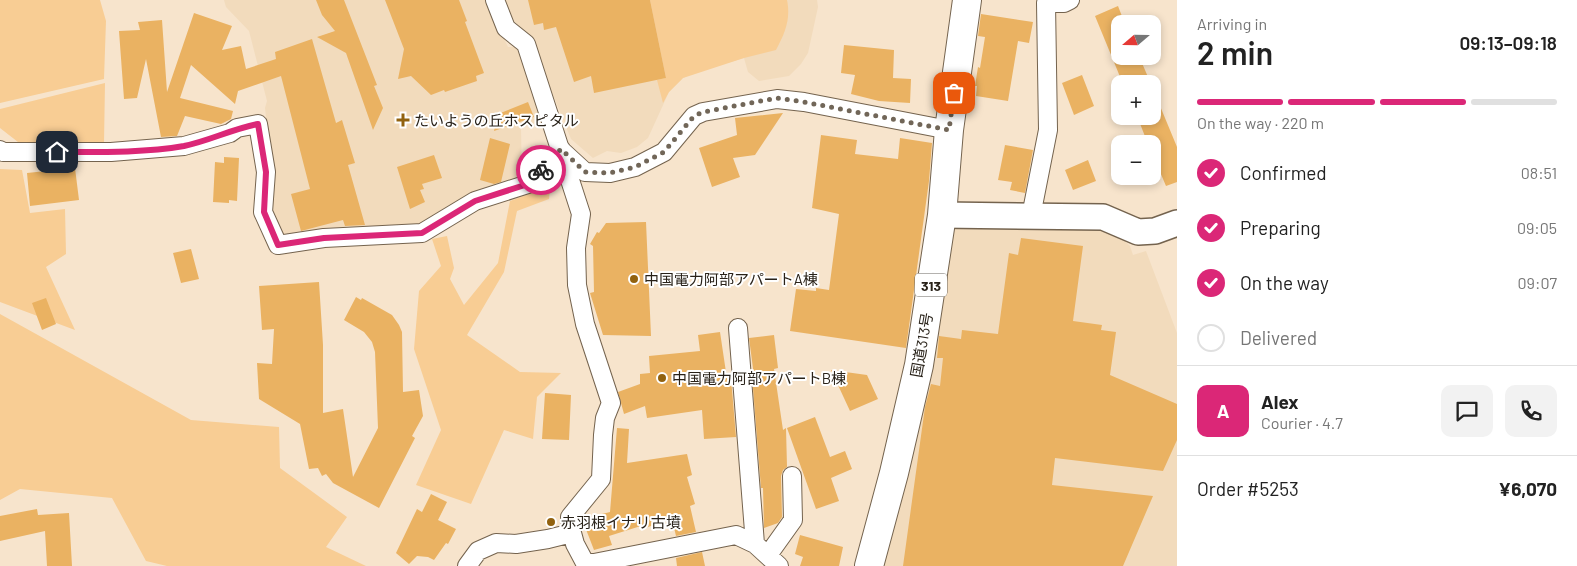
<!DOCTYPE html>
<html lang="en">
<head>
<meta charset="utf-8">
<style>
	:root { --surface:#fff; --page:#f2f2f2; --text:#222; --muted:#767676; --line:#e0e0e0; --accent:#db2777 }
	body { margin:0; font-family:Barlow,"Noto Sans JP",sans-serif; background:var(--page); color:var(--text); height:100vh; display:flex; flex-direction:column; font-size:19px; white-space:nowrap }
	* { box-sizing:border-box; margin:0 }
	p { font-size:16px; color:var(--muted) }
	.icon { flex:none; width:28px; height:28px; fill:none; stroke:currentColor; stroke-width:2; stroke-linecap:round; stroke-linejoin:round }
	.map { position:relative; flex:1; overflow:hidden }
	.sheet { display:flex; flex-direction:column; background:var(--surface); width:400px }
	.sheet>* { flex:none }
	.needle { width:32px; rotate:250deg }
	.fabs { position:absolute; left:1111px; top:15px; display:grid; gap:10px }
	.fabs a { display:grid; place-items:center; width:50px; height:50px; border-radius:10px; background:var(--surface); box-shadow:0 2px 8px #0003; font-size:25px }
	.pin { position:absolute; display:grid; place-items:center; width:42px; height:42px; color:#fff; margin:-21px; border-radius:10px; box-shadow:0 2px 8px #0006 }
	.courier { position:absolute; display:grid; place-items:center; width:50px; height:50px; margin:-25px; border:4px solid #db2777; border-radius:50%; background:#fff; color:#222; box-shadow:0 1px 6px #0007 }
	.head em { font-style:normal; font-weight:600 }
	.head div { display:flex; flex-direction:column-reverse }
	.head { display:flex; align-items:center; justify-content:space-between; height:85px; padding:0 20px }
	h1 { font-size:32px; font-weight:600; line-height:38px }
	.bar { display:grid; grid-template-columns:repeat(4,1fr); gap:8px 5px; align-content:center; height:60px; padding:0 20px }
	.bar i { height:6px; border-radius:4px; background:var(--line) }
	.bar .on { background:var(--accent) }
	.bar p { grid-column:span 4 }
	.line { display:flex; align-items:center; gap:12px; padding:0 20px; border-top:1px solid var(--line) }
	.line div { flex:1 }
	.round { display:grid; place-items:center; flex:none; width:52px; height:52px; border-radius:10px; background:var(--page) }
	ol { padding:0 20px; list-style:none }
	li { display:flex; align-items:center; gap:15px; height:55px }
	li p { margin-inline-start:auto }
	li .icon { padding:5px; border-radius:50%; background:var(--accent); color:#fff; stroke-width:4 }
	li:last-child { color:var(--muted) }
	li i { width:28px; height:28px; border:2px solid var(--line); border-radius:50% }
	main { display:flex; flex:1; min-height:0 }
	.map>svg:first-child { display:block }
</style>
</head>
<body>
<main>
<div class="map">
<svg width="1177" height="566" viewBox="0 0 1177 566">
	<rect width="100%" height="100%" fill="#f7e4cc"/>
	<path fill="#f2dbbc" d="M224,0H485L508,47H520L545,120L521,128L522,181L423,225L399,224L365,230L280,238L268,213L260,119L266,117L265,108L267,101L249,31L226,7Z
		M504,0H817L818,7L808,53L801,64L789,76L759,81L748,72L744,58L697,72L683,78L669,92L648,138L637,147L621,153L607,151L593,158L571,139L529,36L515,22Z
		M959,225L1110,227L1130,246L1133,255L1146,251L1177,333V566H881L952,233Z"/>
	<path fill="#f8cd94" d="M0,0H100L106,21L104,79L0,103Z
		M650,0H787C791,19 785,33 776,50L744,58L683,78L669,92L663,103L657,80L666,78Z
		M105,83L104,143L18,142L0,128V109Z
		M0,169L22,170L30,213L65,209L66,254L46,267L75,330L0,302Z
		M551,176L549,199L517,211L504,272L467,335L520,372L561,373L537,397L533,439L504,430L471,504L416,485L441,430L414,349L419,291L441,266L432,239L447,236L454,268L450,279L464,305L498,263L510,201L529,194Z
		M0,314L191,420L279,427L280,468L347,517L326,547L366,566H167L146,561L112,498L20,489L0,500Z"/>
	<path fill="#eab262" d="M316,0H344L377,85L374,86L383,108L373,130L346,53L317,37L335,31L322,15Z
		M385,0H459L467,21L465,22L484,73L476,76L477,81L445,92L444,90L431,95L411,76L398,79L404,49Z
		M528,0H650L666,78L594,93L591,76L574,82L556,27L544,30L543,23L534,25Z
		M1118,6L1125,24H1120V56H1139L1151,84H1123L1095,16Z
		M194,13L232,26L222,50L241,46L246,69L276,59L275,52L312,39L336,123L342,120L355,163L348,165L365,225L345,226L343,220L301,231L291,194L310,189L281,76L238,91L235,104L191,65L180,98L233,111L231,119L221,124L185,116L177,136L161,137L146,59L137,98L124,99L119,31L140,30L138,22L162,20L167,92Z
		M981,14L1033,22L1029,43L1018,41L1008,101L976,96L977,86H975L978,67L980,68L985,37L978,36Z
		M844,45L894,50L893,78L911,79L910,103L879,101L851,94L855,75L841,73Z
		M1082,75L1094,106L1074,115L1062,83Z
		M1153,89L1177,147V182L1166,186L1152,153V144H1148L1137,116H1152Z
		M528,102L534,117L494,131L498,114Z
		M783,113L755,155L733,158L740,177L712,187L699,148L737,135L735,118Z
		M821,135L857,140L855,154L898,159L900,138L932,143L929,181L906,348L790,331L796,289L816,291V288L829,290L839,214L812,208Z
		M490,138L510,144L501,182L494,184L480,180Z
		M1005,145L1033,150L1025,193L1010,190L1012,182L998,180Z
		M434,155L442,178L422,184L424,189L420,190L425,202L410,209L397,167Z
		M224,157L239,158L237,201L229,200V203L213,202L215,162L224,163Z
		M1088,160L1096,181L1073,190L1065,170Z
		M75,168L79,200L30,206L27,173Z
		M646,222L651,336L603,335L590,293L594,292L593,246L590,244L597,232L599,233L606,223Z
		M1021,238L1083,246L1073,321L1102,325L1101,330L1116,332L1110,375L1177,404V440L1163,471L1055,458L1052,485L1153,496L1123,566H903L925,407L931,384L940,386L943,358H937L939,336L961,339L962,330L998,334L1009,253L1018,255Z
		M191,249L199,279L181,283L173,253Z
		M319,282L323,345V413L343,409L353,477L378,428L375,352L372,342L364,332L344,320L356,297L361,300L362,298L392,315L399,325L402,332L403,392L419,390L423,416L412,436L415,438L379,508L333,483L326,474L322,476L318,468L309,469L300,424L259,399L257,363L272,364L274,329L262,330L259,286Z
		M46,298L56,324L42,330L32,303Z
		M720,332L727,379L731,378L736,437L704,439L702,410L647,418L645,406L624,414L618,392L640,384V374L650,373L649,356L700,351L698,335Z
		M774,335L778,368L774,369L783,430L786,428L787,467L783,470L781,476L782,517L778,523L764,528L763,488H761L752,376H754L749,338Z
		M831,370L867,375L878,399L850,411Z
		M545,393L571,395L569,440L542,439Z
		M815,417L830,457L845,451L852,469L831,478L839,501L816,509L787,428Z
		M617,428L629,429L627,463L687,454L692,475L687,477L695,504L690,506L696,532L676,536L672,519L645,528L644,525L609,536L612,545L594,550L582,519L610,512Z
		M431,494L447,502L438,520L456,529L448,544L446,543L434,560L428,557L417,556L409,564L396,553L417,509L422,512Z
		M37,509L38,515L69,513L72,566H47L45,531L0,541V516Z
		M800,535L843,547L839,566H800L803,557L795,554Z
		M702,552L705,566H677L676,558Z"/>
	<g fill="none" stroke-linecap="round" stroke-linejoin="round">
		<defs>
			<path id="street" d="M0,150L3,152H111L184,146L230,133L237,128L258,124L266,172L263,212L278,245L324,238L422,233L475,201L528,184L561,149
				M561,150L585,172L610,173L635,167L664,152L694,116L703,112L777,99L804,102L949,130
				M1031,216L1048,130L1046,3H1064L1070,0
				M738,328L755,544
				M572,533L575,544L584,561L594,563L736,535L755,544L779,566
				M768,555L793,520L792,476
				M467,566L478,551L496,543L516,544L548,539L572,533L570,517L601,479L603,435L605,418L611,403L585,324L577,285L576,248L581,214L526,44L506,28L495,0"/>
			<path id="secondary" d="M942,215L1103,217L1138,232L1155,231L1177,223"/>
			<path id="highway" d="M869,566L894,473L919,365L942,215L949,130L967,0"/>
		</defs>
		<use href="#street" stroke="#74634e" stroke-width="20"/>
		<use href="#secondary" stroke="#74634e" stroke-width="28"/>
		<use href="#highway" stroke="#74634e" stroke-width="30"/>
		<use href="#street" stroke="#fff" stroke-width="18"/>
		<use href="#secondary" stroke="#fff" stroke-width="25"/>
		<use href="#highway" stroke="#fff" stroke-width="28"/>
	</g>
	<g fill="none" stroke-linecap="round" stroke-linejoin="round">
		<path stroke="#716658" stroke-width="5" stroke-dasharray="0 9" d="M541,170L561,149L585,172L610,173L635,167L664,152L694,116L703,112L777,98L804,102L949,130L954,93"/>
		<path stroke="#db2777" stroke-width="6" d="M57,152C98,152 143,153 184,146C209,141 232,129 258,124L266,172L264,212L278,245L324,238L422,233L475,201L528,184L541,170"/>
	</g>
	<g fill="#92620f" stroke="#fff" stroke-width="2">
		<path d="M400.5 112.5h5v5h5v5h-5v5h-5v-5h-5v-5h5z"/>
		<circle cx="634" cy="279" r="5"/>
		<circle cx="662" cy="378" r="5"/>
		<circle cx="551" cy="522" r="5"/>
	</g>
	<g text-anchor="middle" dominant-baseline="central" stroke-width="4" stroke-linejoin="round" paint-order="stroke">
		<rect fill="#fff" stroke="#69645e" stroke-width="1" x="915" y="273.5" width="32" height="23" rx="4"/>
		<g font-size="14" font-weight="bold" fill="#292219">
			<text x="931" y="285">313</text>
		</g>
		<g font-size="15" fill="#292219" stroke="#fff" text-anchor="start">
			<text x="414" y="120">たいようの丘ホスピタル</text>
			<text x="644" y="279">中国電力阿部アパートA棟</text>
			<text x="672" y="378">中国電力阿部アパートB棟</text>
			<text x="561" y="522">赤羽根イナリ古墳</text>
		</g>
		<g font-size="15" fill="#292219" stroke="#fff">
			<text transform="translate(921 345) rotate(-80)">国道313号</text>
		</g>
	</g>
</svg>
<div class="fabs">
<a><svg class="needle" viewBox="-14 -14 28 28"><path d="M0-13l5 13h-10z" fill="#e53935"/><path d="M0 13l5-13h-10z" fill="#767676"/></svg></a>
<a>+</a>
<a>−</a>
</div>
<div class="pin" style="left:954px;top:93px;background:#ea580c"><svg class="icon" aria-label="bag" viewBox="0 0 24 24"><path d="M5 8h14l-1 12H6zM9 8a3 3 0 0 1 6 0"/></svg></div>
<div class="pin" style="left:57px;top:152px;background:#1f2937"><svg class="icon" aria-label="home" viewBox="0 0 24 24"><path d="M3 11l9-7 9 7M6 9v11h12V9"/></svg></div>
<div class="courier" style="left:541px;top:170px"><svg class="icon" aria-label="bike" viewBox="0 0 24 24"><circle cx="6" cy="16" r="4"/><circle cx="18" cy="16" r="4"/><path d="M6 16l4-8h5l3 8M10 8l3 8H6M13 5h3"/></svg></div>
</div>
<section class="sheet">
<div class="head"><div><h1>2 min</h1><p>Arriving in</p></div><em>09:13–09:18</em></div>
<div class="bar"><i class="on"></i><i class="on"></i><i class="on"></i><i></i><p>On the way · 220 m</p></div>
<ol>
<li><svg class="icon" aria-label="check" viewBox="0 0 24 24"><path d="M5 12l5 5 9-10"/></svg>Confirmed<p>08:51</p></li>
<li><svg class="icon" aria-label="check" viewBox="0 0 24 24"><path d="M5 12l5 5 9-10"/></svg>Preparing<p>09:05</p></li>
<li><svg class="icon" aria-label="check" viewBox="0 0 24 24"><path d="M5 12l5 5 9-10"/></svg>On the way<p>09:07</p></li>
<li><i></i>Delivered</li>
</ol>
<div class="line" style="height:90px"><b class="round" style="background:var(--accent);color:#fff">A</b><div><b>Alex</b><p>Courier · 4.7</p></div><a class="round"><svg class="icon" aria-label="chat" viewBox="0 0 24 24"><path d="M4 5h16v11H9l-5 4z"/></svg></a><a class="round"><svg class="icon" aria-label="phone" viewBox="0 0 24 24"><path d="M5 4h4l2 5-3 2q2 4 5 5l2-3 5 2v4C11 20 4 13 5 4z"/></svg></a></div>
<div class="line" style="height:65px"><div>Order #5253</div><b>¥6,070</b></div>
</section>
</main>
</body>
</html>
